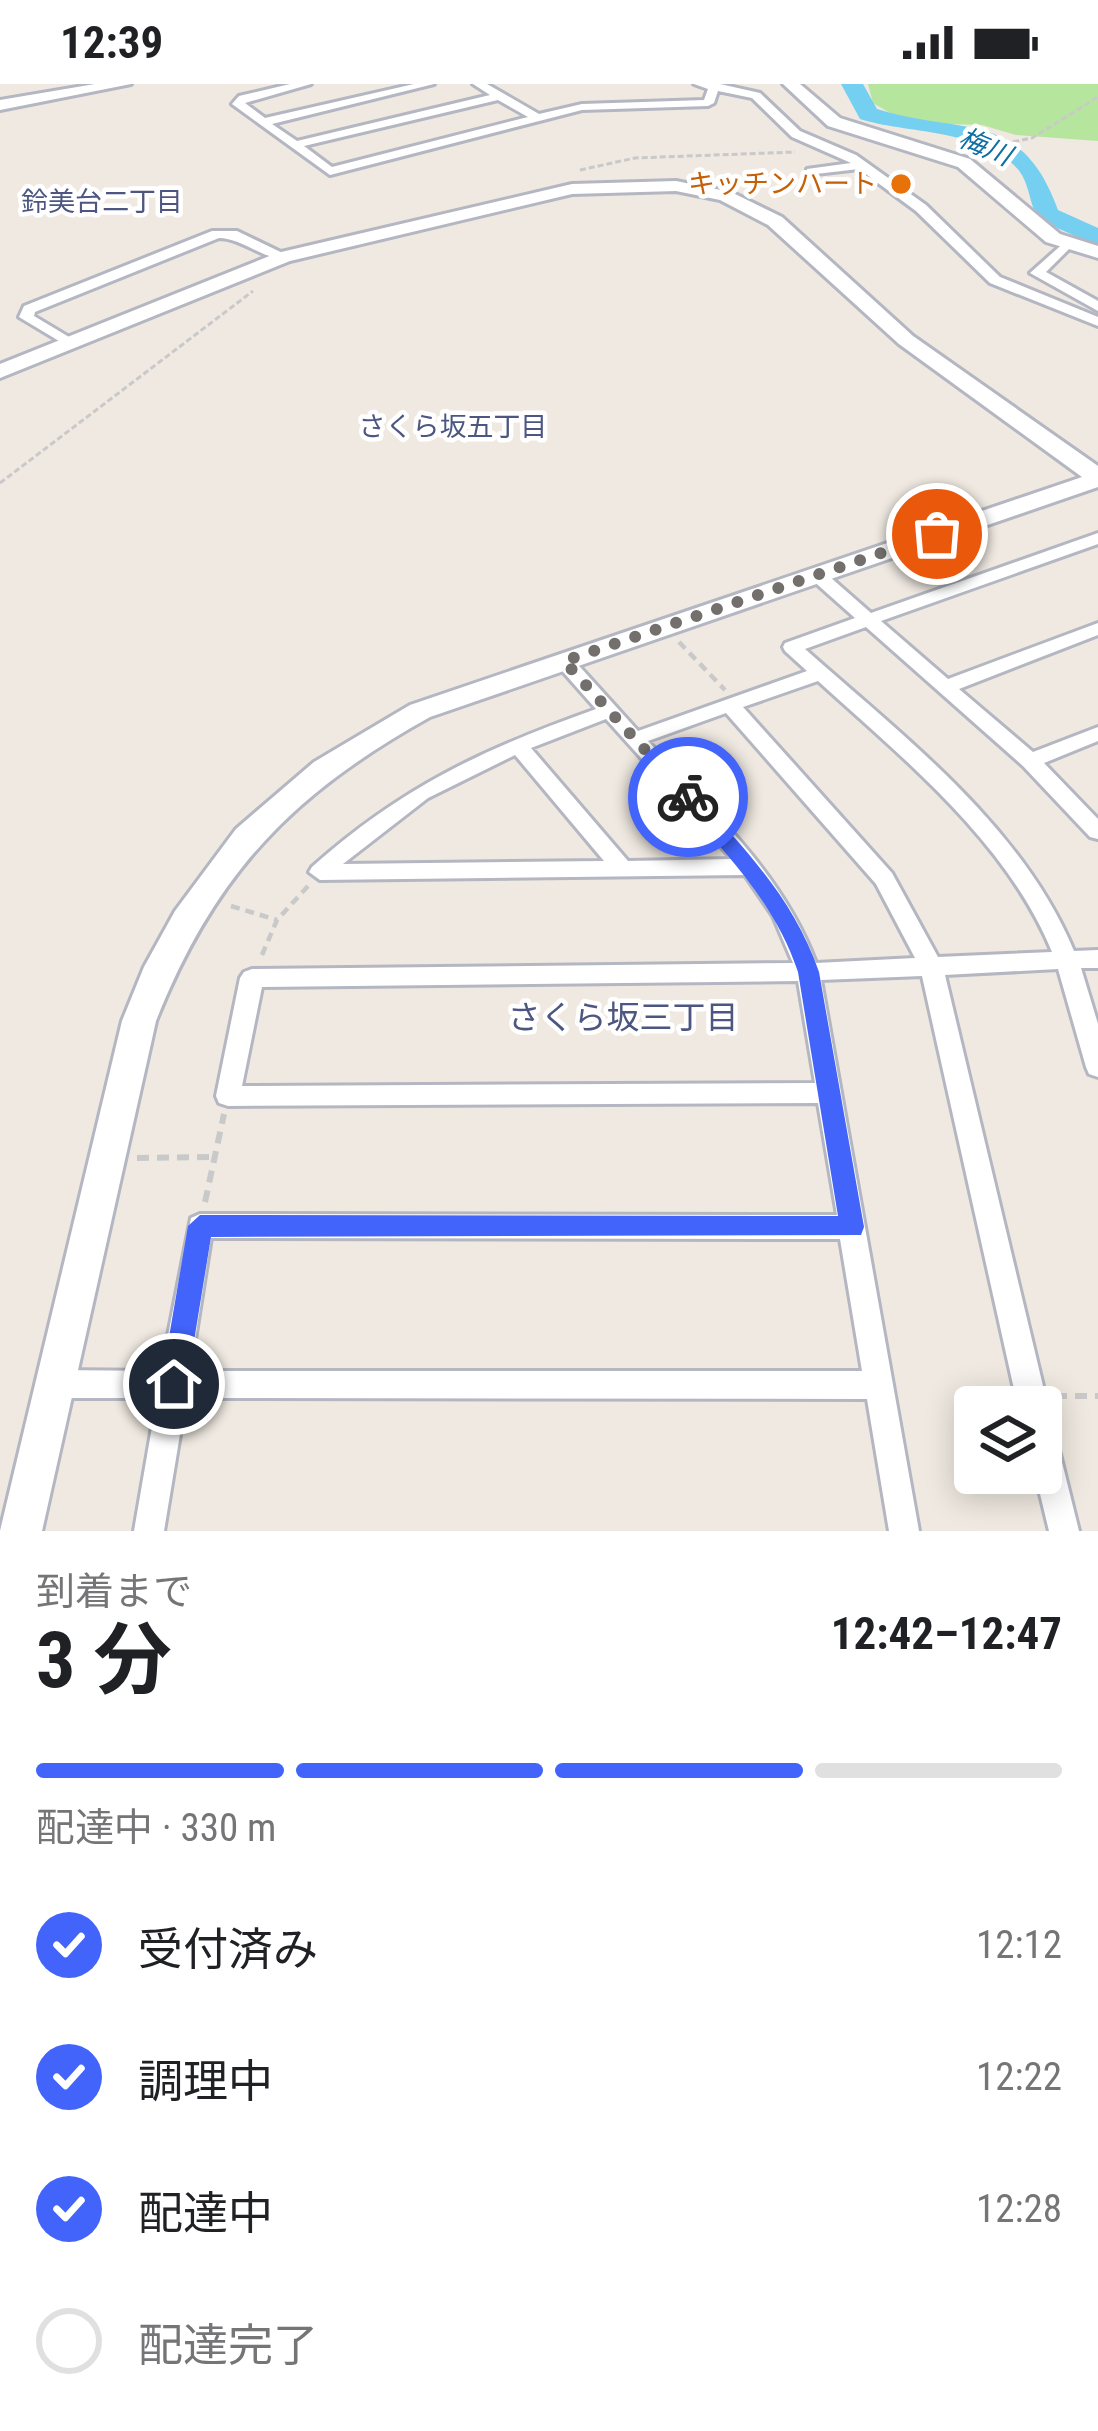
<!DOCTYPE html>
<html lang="ja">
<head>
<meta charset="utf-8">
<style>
	:root { --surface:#fff; --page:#f6f6f6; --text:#202124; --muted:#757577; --line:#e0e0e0; --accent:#4264fb }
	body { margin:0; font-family:"Roboto Condensed","Noto Sans JP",sans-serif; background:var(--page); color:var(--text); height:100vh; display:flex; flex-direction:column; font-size:45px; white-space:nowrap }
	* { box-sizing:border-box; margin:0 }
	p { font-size:39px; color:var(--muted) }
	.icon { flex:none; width:66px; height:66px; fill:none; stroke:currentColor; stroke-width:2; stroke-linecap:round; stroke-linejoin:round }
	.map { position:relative; height:1447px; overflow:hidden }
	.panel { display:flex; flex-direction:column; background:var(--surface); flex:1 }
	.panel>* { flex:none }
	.fabs { position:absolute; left:954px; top:1302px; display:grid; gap:24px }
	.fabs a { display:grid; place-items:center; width:108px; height:108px; border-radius:12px; background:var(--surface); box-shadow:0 6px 30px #0003; font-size:60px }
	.pin { position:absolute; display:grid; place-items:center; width:102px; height:102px; color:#fff; margin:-51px; border:6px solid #fff; border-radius:50%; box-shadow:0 3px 12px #0007 }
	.courier { position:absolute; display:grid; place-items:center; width:120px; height:120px; margin:-60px; border:9px solid #4264fb; border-radius:50%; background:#fff; color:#222; box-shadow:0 3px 15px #0007 }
	.head em { font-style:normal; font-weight:700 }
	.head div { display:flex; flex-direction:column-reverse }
	.head { display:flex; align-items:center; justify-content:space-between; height:204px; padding:0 36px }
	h1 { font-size:78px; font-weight:700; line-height:90px }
	.bar { display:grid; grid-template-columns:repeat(4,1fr); gap:18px 12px; align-content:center; height:144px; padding:0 36px }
	.bar i { height:15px; border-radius:9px; background:var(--line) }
	.bar .current { background:var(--accent) }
	.bar p { grid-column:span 4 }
	ol { padding:0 36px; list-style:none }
	li { display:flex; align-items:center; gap:36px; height:132px }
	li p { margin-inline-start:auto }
	li .icon { padding:12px; border-radius:50%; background:var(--accent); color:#fff; stroke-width:4 }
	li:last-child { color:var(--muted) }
	li i { width:66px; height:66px; border:6px solid var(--line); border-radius:50% }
	.status { display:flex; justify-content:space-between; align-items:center; height:84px; padding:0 60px; background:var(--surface); direction:ltr }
	.status svg { height:33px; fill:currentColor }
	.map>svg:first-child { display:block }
</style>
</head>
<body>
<div class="status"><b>12:39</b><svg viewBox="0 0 49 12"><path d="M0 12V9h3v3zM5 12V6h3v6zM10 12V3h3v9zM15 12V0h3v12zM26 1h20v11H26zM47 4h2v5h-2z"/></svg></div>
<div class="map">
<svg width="1098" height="1447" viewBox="0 0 1098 1447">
	<rect width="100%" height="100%" fill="#efe9e1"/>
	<path fill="#b6e59e" d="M868,0H1098V57L1016,51L982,41L907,39L873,19Z"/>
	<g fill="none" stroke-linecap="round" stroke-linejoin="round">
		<path fill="#75cff0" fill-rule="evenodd" d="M841,0H863L877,25C964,52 1021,24 1058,126L1098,144V162L1039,136C1030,122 1030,105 1022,91C993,45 906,50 860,35Z"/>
		<defs>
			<path id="street" d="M290,0H311L245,19L265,34L414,0H434L272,40L297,57L490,11L473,0H487L539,30L582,20L704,16L708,5L694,0H720L760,9L800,47L856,71L926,121L1000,193L1098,233V242L990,199L916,127L859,85L807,91V85L851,79L792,53L752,14L718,7L714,19L708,22L582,26L330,91L232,20L239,12ZM498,16L528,33L332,83L304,62Z
				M212,147H237L291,173C269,181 244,154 219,154L35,228L34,232L74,256L76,259L69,263L19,233L24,222Z
				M1067,156L1074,160L1046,188L1098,217V227L1030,189Z
				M1098,449V460L881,537L948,595L1098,539V551L959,605L1033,668L1098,643V657L1044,679L1098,735V755L1090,753L1023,682L866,543L805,565C904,653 1022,742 1074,867L1098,866V884H1081L1098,940V993L1089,990L1086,983L1058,885L945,891L1048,1323L1043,1333L1041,1323H1018L922,892L821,896L919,1447H889L867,1315L186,1314L164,1447H134L157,1314H54L44,1310L40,1300L44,1290L54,1286L161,1287L191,1134L200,1130L837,1131L818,1019L228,1022L219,1019L216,1012L240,894L244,888L252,885L793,879L773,832L745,791L320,796L309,788L312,783C403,702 484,665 596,625L557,581L554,577L557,573H571L638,647L807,587L785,567L783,563L785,559L855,534L810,494V486H822L871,529ZM818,597C904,675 1007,758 1052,868L938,873L892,789L743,623ZM726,629L876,800L915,874L816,879C783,790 711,726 648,657ZM606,635L732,775L628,777L531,664ZM515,671L604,777L343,780L428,714ZM798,897L815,999L242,1002L262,903ZM211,1154L840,1155L862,1287H190Z
				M1041,1340L1051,1344L1056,1354L1079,1447H1049L1035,1389H1041Z"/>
			<path id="secondary" d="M95,0H131L0,26V16Z
				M783,0H800L840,34L970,75L1060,150L1098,162V174L1046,158L958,83L828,42Z
				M676,97L731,108L782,133L913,252L1098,382V403L430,633C292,710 215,789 156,937L42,1447H0L122,937L144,883L175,827L236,745L314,678L410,621L1082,393L899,260L768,141L720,116L676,107L572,110L290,177L0,294V280L277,169L572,100Z"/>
		</defs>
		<use href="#street" stroke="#b4b7c1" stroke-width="6"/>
		<use href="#secondary" stroke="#b4b7c1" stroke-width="6"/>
		<path stroke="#c9c9c9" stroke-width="3" stroke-dasharray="6 3" stroke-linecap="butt" d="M978,65L1032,54L1098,13
			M580,86L635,74L795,68
			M0,399L253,207"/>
		<path stroke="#c9c9c9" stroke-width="4.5" stroke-dasharray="9 6" stroke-linecap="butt" d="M679,558L725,606
			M231,822L277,836
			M262,871L277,836L308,802"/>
		<path stroke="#c9c9c9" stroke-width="6" stroke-dasharray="12 8" stroke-linecap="butt" d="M137,1074L215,1073
			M205,1118L224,1030
			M1055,1312H1098"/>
		<use href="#street" fill="#fff" fill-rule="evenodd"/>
		<use href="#secondary" fill="#fff" fill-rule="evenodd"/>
	</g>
	<path fill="#4264fb" d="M681,709H694C745,765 794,815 819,888L864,1143L861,1151L211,1153L187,1300L174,1313L165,1309L161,1300L188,1142L200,1131L838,1132L798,888C775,819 728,772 681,718Z"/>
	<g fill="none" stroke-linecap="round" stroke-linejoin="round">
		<path stroke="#726f6d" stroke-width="12" stroke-dasharray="0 21.6" d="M688,713L564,577L937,450"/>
	</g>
	<circle fill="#e8710a" stroke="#fff" stroke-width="4.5" cx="901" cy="100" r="12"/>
	<g text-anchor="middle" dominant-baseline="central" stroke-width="9" stroke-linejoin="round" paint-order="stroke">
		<g font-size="27" font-style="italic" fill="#0d6fa3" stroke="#fff">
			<text transform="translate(985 63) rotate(23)">梅川</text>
		</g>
		<g font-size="27" fill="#c56008" stroke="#fff" text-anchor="end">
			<text x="877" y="100">キッチンハート</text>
		</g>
		<g font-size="27" fill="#4d5680" stroke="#fff">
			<text x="102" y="118">鈴美台二丁目</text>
			<text x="453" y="343">さくら坂五丁目</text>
		</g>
		<g font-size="33" fill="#4d5680" stroke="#fff">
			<text x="623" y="933">さくら坂三丁目</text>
		</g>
	</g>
</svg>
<div class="fabs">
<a><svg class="icon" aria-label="layers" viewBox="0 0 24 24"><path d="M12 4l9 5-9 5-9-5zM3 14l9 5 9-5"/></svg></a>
</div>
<div class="pin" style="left:937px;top:450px;background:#ea580c"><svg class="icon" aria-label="bag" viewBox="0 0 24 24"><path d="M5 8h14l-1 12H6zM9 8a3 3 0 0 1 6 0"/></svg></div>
<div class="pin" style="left:174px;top:1300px;background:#1f2937"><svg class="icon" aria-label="home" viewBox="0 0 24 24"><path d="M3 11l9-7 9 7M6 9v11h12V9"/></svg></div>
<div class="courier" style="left:688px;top:713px"><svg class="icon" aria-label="bike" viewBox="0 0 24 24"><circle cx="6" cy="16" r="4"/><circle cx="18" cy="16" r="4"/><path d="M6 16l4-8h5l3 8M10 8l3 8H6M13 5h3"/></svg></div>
</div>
<section class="panel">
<div class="head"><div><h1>3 分</h1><p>到着まで</p></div><em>12:42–12:47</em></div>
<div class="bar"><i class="current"></i><i class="current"></i><i class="current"></i><i></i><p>配達中 · 330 m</p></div>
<ol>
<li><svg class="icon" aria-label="check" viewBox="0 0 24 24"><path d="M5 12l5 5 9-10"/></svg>受付済み<p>12:12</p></li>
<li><svg class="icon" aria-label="check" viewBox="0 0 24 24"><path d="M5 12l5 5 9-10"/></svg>調理中<p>12:22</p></li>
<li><svg class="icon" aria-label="check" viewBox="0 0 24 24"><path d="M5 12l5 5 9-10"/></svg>配達中<p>12:28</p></li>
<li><i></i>配達完了</li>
</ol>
</section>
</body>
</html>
